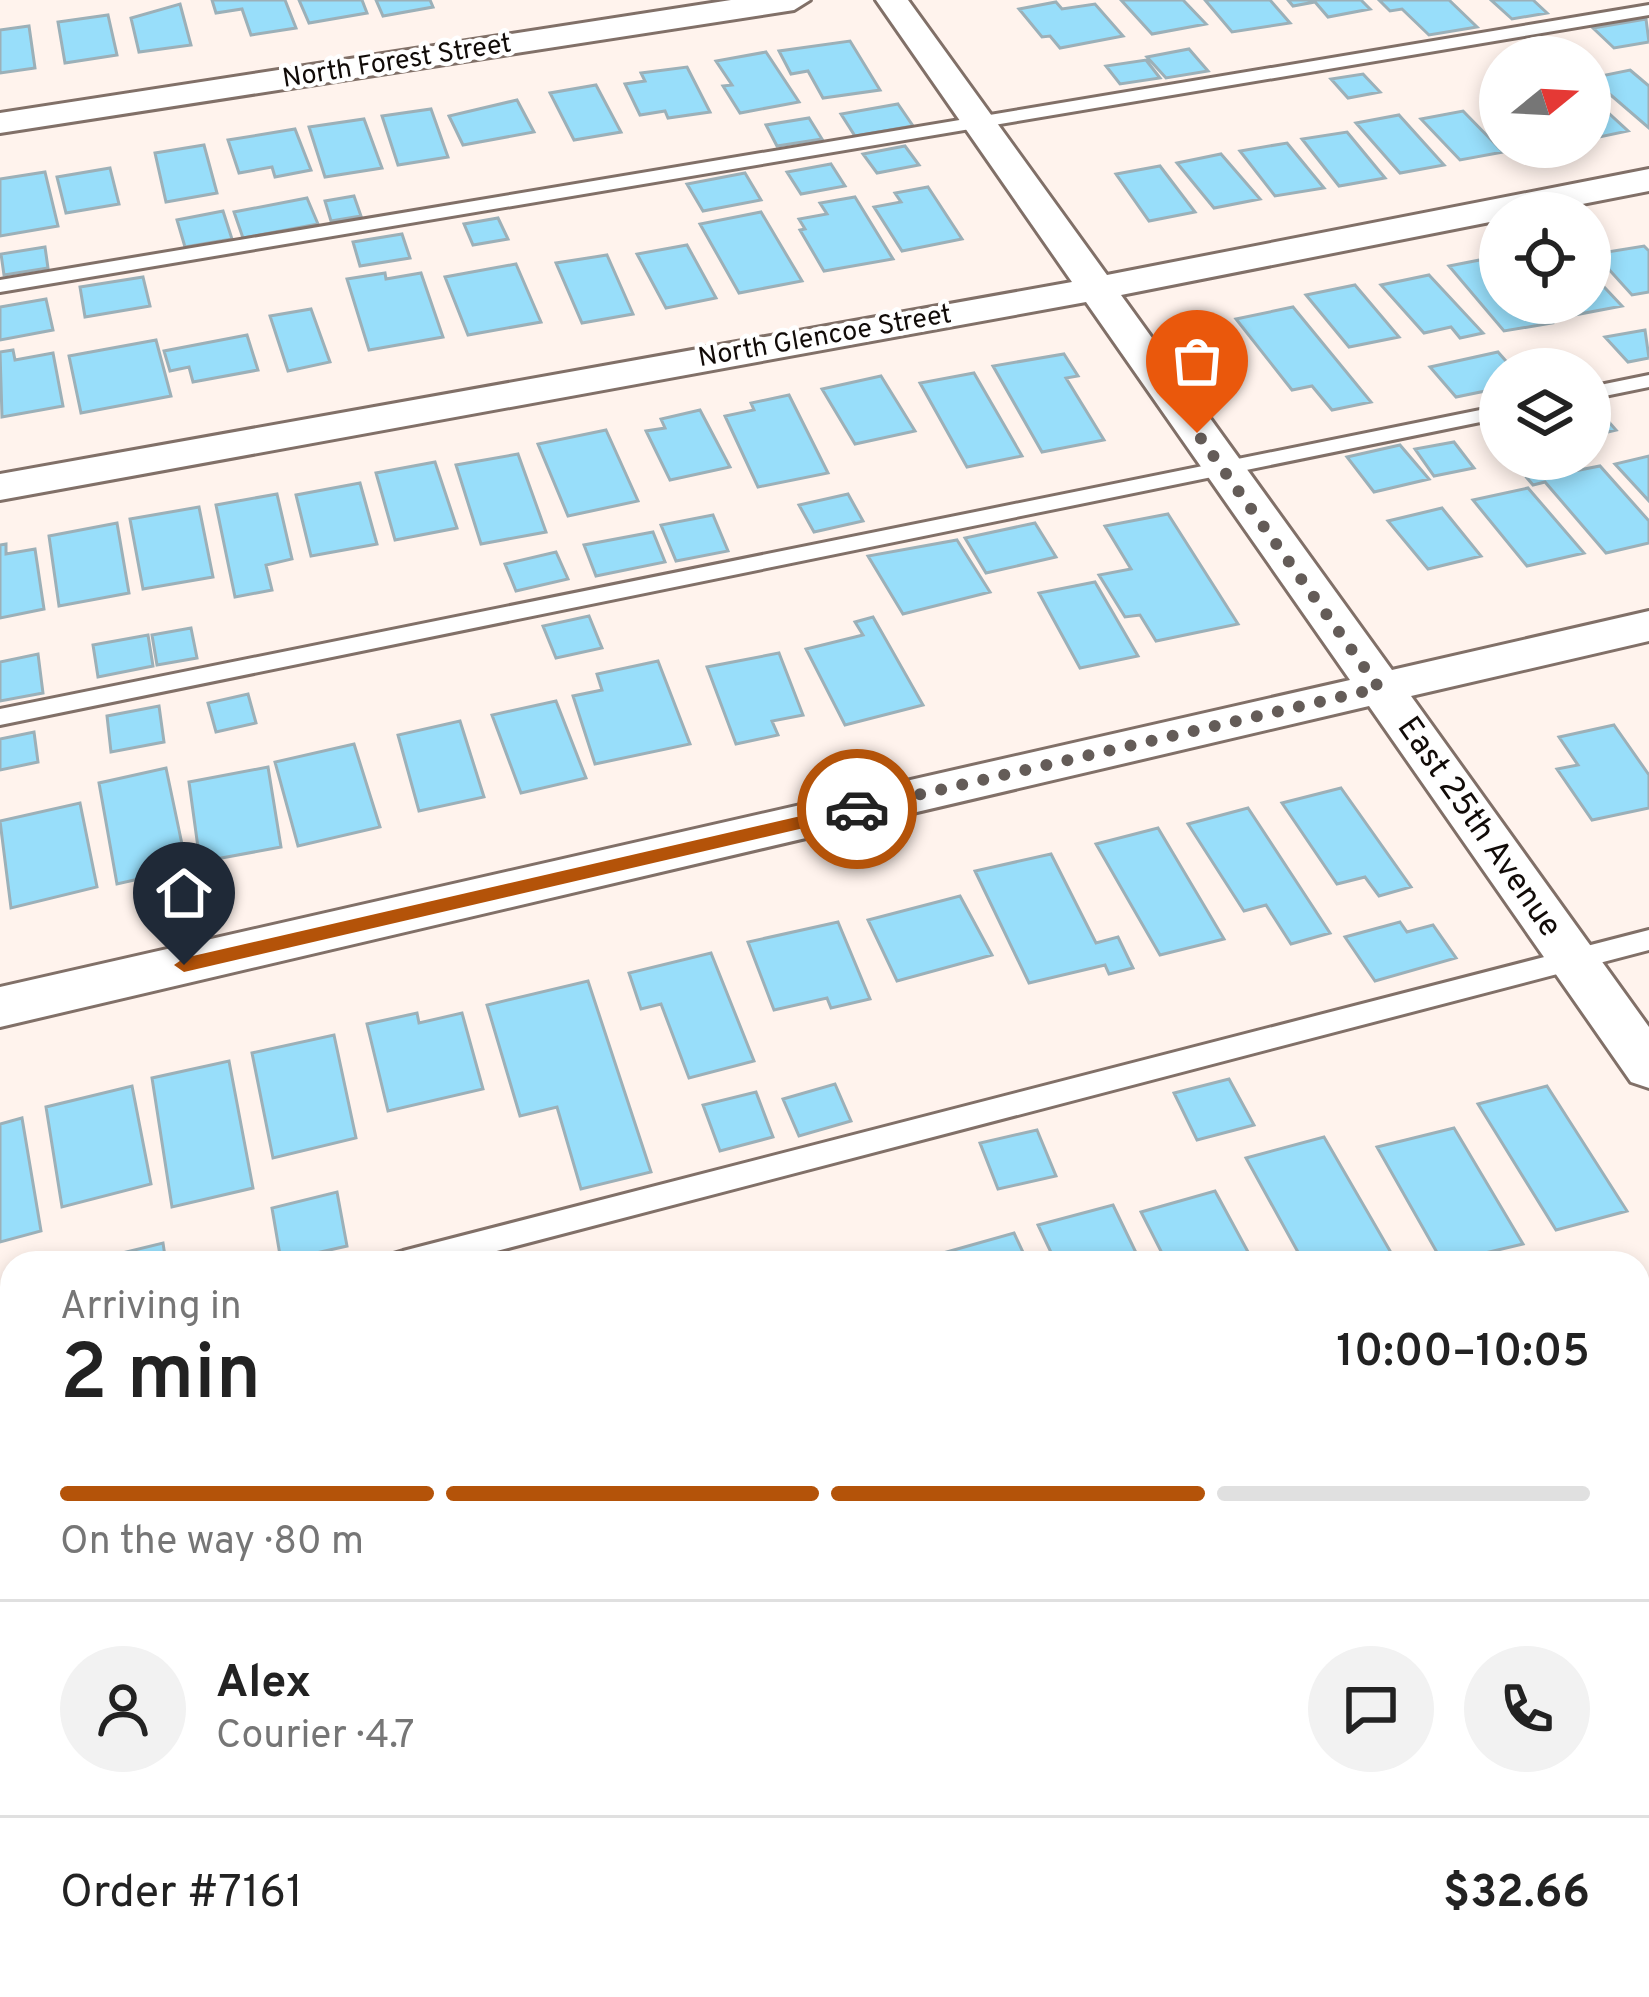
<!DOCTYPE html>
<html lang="en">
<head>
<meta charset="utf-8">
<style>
	:root { --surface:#fff; --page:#f2f2f2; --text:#222; --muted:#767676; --line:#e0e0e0; --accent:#b45309 }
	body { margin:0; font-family:Overpass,sans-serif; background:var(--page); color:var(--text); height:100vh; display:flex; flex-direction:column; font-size:45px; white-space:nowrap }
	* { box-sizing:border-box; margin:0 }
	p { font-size:39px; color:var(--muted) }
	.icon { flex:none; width:66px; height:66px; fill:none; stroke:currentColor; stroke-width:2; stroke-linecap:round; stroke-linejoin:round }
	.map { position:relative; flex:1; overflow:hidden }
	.sheet { position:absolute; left:0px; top:1251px; width:1650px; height:747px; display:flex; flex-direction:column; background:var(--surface); border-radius:36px 36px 0 0; box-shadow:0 6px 18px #0003 }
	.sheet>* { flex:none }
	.needle { width:78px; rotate:72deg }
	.fabs { position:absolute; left:1479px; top:36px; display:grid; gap:24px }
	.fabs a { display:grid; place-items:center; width:132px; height:132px; border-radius:50%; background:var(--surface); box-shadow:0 6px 18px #0003; font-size:60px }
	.pin { position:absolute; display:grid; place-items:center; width:102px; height:102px; color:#fff; margin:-123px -51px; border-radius:50% 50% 50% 0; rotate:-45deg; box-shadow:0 0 12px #0007 }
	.pin .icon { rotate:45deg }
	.courier { position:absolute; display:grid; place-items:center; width:120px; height:120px; margin:-60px; border:9px solid #b45309; border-radius:50%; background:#fff; color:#222; box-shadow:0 3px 15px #0007 }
	.overview em { font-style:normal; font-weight:600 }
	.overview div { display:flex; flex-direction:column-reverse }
	.overview { display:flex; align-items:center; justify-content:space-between; height:204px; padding:0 60px }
	h1 { font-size:78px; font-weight:600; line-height:90px }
	.bar { display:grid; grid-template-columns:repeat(4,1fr); gap:18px 12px; align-content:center; height:144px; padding:0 60px }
	.bar i { height:15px; border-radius:9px; background:var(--line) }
	.bar .current { background:var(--accent) }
	.bar p { grid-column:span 4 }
	.line { display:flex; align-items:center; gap:30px; padding:0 60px; border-top:3px solid var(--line) }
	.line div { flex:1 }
	.round { display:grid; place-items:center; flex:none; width:126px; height:126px; border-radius:63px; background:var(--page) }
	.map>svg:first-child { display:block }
</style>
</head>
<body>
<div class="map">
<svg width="1649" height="1997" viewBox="0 0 1649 1997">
	<rect width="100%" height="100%" fill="#fff3ed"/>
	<path fill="#98defa" stroke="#9cb0b8" stroke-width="3" d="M212,0H285L296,28L251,35L242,9L216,13Z
		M299,0H362L367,13L309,23Z
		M376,0H430L433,7L383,16Z
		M1121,0H1183L1206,24L1152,34Z
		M1205,0H1270L1290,23L1232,32Z
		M1288,0H1361L1370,9L1328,17L1315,2L1293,6Z
		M1379,0H1449L1477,27L1429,35L1402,9L1390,11Z
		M1491,0H1533L1547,13L1512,19Z
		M1056,2L1062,9L1095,4L1123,36L1060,48L1050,36L1042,37L1019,9Z
		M180,4L191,45L139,52L131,18Z
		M108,15L117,55L65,63L58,22Z
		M1646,19L1649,42L1614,48L1593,28Z
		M29,26L35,68L0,73V30Z
		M850,41L880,90L823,98L808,71L791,74L779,51Z
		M1189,49L1208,71L1166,78L1147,57Z
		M766,52L799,102L740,113L723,86L732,85L716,61Z
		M1146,60L1160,78L1120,84L1106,66Z
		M687,67L710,112L668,118L665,111L640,115L625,84L645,81L641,73Z
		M1630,70L1649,86V128L1591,78Z
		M1363,74L1380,92L1348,98L1331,79Z
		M596,85L621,132L574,140L550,93Z
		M1590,96L1628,131L1590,139Z
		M517,100L534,132L463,145L449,116Z
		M898,104L913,126L855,136L841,114Z
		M431,109L448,157L398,165L382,116Z
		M1463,111L1503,152L1460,160L1421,119Z
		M1399,115L1444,165L1400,173L1356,123Z
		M809,118L822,139L777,146L766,125Z
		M364,119L382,168L325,177L309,127Z
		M295,129L311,170L275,177L272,167L239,173L228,140Z
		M1347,132L1385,178L1339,186L1302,139Z
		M1287,143L1324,188L1275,196L1240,151Z
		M204,145L217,193L166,202L155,153Z
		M905,146L919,165L877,173L863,154Z
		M1221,154L1260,199L1214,208L1177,163Z
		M831,164L845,186L801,194L787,172Z
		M1160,166L1195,212L1149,221L1116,174Z
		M110,168L119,204L66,213L57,177Z
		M45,172L58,226L0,236V179Z
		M745,173L761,200L703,211L687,184Z
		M928,187L962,239L902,251L874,207L901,202L895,193Z
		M354,196L361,216L331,221L325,201Z
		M855,197L893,259L824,271L800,230L805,229L799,219L827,214L820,203Z
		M307,198L318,224L243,238L234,212Z
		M223,211L232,239L185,247L177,220Z
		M761,212L802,281L739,293L700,224Z
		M498,218L508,239L473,245L464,224Z
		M402,234L410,258L360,266L353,242Z
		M687,245L716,298L666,308L637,254Z
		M1644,246L1649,251V292L1632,295L1595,254Z
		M45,247L48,268L4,275L1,254Z
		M607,255L633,314L582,323L556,263Z
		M1495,257L1500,263V303H1535L1552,323L1504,331L1449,266Z
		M516,264L541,322L468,335L445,277Z
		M1590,272L1622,306L1569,316L1557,303H1590Z
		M385,273L386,279L421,273L443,337L369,350L347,279Z
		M1429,275L1483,333L1460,338L1451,327L1424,333L1381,285Z
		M143,277L150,306L85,317L80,287Z
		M1355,285L1399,337L1349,347L1306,295Z
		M46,299L53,330L0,340V307Z
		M1293,307L1371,402L1332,410L1312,386L1292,390L1236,319Z
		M311,309L330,362L288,371L270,316Z
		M1645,330L1649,358L1628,362L1605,337Z
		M247,335L258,370L193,382L189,367L170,371L164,351Z
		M156,340L171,396L81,413L69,356Z
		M13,350L15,360L53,353L63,406L2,417L0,352Z
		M1498,352L1513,369H1500V388L1456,397L1430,367Z
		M1551,352L1566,369H1528L1519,358Z
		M1064,354L1078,376L1066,378L1104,440L1042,452L993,366Z
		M974,373L1022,456L967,467L920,383Z
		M881,376L915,431L855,444L822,389Z
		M789,395L828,473L758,487L725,416L754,410L751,403Z
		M1594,405L1616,430L1590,436V406Z
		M700,410L730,467L670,480L646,431L665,428L661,419Z
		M606,430L638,501L568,516L538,444Z
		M1454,442L1474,468L1434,476L1415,449Z
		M1400,445L1429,479L1374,492L1347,457Z
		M518,454L546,532L481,544L456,465Z
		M1649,456V501L1615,464Z
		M1511,459H1557L1569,472L1600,466L1649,521V543L1606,553L1545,482L1533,485Z
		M435,462L457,528L395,540L376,473Z
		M360,483L377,544L311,556L296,495Z
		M1528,488L1584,553L1527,566L1473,500Z
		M277,494L292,559L266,565L272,590L235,597L216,505Z
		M848,494L863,521L814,532L799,505Z
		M199,507L213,577L143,589L130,519Z
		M1442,508L1481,556L1428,569L1388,521Z
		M1168,514L1238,624L1156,641L1140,615L1125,617L1099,575L1131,569L1105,526Z
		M713,515L728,551L676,561L661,525Z
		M117,523L129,593L59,606L49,536Z
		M1035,523L1056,557L986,573L965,538Z
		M653,532L665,562L596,576L584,545Z
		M957,540L990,592L903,614L868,556Z
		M6,544V554L35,549L44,609L0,618V545Z
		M556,552L568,579L516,591L505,564Z
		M1095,582L1138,656L1080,668L1039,593Z
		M589,616L602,648L556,658L543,626Z
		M873,617L923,705L845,725L806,649L863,635L855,622Z
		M191,628L197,658L157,665L152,635Z
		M148,635L153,666L98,677L93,645Z
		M779,653L803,715L772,721L778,735L736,744L707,667Z
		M38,654L43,693L0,701V662Z
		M658,661L690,744L595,764L573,696L602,690L597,674Z
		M248,694L256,723L216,732L208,703Z
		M556,701L586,778L521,793L492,715Z
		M159,706L164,742L111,752L107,716Z
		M460,721L484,797L419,811L398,735Z
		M1614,725L1649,775V808L1592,820L1557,769L1578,765L1559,737Z
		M34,732L38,762L0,770V739Z
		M354,744L380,827L298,846L275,762Z
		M268,767L281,847L200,862L189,782Z
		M166,768L187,868L117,884L99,783Z
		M1341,788L1411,887L1379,896L1365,877L1337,884L1282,803Z
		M80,803L97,887L11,908L0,821Z
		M1248,808L1330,933L1291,944L1266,905L1244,911L1188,824Z
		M1158,828L1224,939L1160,955L1096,844Z
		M1051,854L1096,943L1118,937L1133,968L1109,974L1105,965L1029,983L975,871Z
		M960,896L992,955L897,981L868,920Z
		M838,922L870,999L831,1008L827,998L774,1010L748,942Z
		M1400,922L1407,932L1433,925L1456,958L1375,981L1345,937Z
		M711,953L754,1061L689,1078L661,1004L641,1009L629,973Z
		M588,981L651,1172L581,1189L557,1107L520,1116L487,1005Z
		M417,1013L419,1023L462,1013L483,1089L388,1111L367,1024Z
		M334,1035L356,1138L273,1158L252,1053Z
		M229,1061L253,1188L172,1207L152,1078Z
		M1229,1079L1254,1125L1197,1140L1174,1093Z
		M835,1084L851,1121L799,1136L783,1099Z
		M132,1086L151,1184L62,1207L46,1107Z
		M1547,1086L1627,1211L1556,1230L1478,1104Z
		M756,1092L773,1137L720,1151L703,1105Z
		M22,1118L41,1231L0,1242V1124Z
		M1454,1128L1523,1244L1443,1263L1377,1147Z
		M1037,1130L1056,1176L998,1189L980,1143Z
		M1324,1137L1397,1263H1304L1246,1158Z
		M1215,1191L1254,1263H1167L1141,1212Z
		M337,1192L347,1246L281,1261L272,1208Z
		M1113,1205L1141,1263H1056L1038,1225Z
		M1014,1233L1028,1263H940L936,1255Z
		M163,1243L166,1263H81Z
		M8,1288L12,1339L0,1342V1290Z
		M12,1395V1457L0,1460V1399Z
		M12,1526V1678H11L0,1530Z
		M1648,1566L1649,1684L1638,1688V1569Z
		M126,1986H139L141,1997H90Z
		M171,1986H276L278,1997H172Z
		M310,1986H468L470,1997H311Z
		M508,1986H612L615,1997H510Z
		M650,1986H754L757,1997H653Z
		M1125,1986H1217L1221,1997H1129Z"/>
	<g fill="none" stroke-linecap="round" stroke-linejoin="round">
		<defs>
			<path id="service" d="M1649,5V15L0,292V280Z
				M1649,375V387L1590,399V387Z
				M1500,406V418L0,725V709Z
				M1649,930V950L451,1263H388L393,1254L403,1251Z
				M12,1351V1377L0,1380V1354Z
				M1649,1897V1933L1638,1937V1901Z
				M1408,1986H1470L1466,1997H1404Z"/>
			<path id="minor" d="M731,0H810L794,10L0,133V113Z
				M876,0H908L1107,275L1649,169V191L1536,213H1500V220L1121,295L1392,670L1649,611V641L1411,696L1649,1027V1088L1631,1082L1369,706L0,1027V987L1350,680L1086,302L0,500V474L1072,282Z
				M1649,1328V1378L1638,1382V1332Z
				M12,1810V1876L0,1879V1813Z"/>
		</defs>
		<use href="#service" stroke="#817068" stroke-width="6"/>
		<use href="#minor" stroke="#817068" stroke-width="6"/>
		<use href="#service" fill="#fff" fill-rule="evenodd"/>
		<use href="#minor" fill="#fff" fill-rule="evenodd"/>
	</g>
	<path fill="#b45309" d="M857,803L867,809L864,814L184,972L174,965L184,958Z"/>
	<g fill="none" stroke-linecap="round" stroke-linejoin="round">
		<path stroke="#645c58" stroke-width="12" stroke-dasharray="0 21.6" d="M857,809L1379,688L1197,433"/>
	</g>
	<g text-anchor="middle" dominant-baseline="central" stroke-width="9" stroke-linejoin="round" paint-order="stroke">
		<g font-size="27" fill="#110b08" stroke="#fff">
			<text transform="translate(397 62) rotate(-9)">North Forest Street</text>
			<text transform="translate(825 337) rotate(-10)">North Glencoe Street</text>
		</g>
		<g font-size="33" fill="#110b08" stroke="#fff">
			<text transform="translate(1478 828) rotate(55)">East 25th Avenue</text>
		</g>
	</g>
</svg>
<div class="fabs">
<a><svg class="needle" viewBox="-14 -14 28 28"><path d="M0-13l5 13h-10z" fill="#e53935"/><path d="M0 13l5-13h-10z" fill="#767676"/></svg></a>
<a><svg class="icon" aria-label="locate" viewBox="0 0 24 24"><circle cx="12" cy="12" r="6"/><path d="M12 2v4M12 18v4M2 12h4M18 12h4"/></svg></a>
<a><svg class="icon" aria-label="layers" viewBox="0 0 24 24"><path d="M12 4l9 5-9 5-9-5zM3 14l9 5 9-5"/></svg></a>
</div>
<div class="pin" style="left:1197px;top:433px;background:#ea580c"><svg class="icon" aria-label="bag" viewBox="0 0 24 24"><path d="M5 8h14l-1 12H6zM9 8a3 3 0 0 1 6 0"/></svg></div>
<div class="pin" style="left:184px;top:965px;background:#1f2937"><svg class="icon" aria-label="home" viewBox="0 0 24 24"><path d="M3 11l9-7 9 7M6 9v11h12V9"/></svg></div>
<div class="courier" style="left:857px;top:809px"><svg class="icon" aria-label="car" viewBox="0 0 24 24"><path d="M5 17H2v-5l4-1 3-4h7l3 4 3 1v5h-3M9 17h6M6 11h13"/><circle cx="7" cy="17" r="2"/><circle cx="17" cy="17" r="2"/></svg></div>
<section class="sheet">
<div class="overview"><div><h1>2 min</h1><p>Arriving in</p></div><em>10:00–10:05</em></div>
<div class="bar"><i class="current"></i><i class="current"></i><i class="current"></i><i></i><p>On the way · 80 m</p></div>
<div class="line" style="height:216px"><a class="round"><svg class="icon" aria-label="person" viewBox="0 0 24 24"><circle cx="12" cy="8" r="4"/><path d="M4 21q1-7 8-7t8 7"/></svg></a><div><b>Alex</b><p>Courier · 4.7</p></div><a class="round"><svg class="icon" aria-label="chat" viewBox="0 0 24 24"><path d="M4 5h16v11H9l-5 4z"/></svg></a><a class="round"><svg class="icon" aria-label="phone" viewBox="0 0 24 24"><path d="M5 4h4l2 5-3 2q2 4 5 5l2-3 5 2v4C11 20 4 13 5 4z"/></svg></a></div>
<div class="line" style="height:156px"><div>Order #7161</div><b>$32.66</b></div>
</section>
</div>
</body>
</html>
